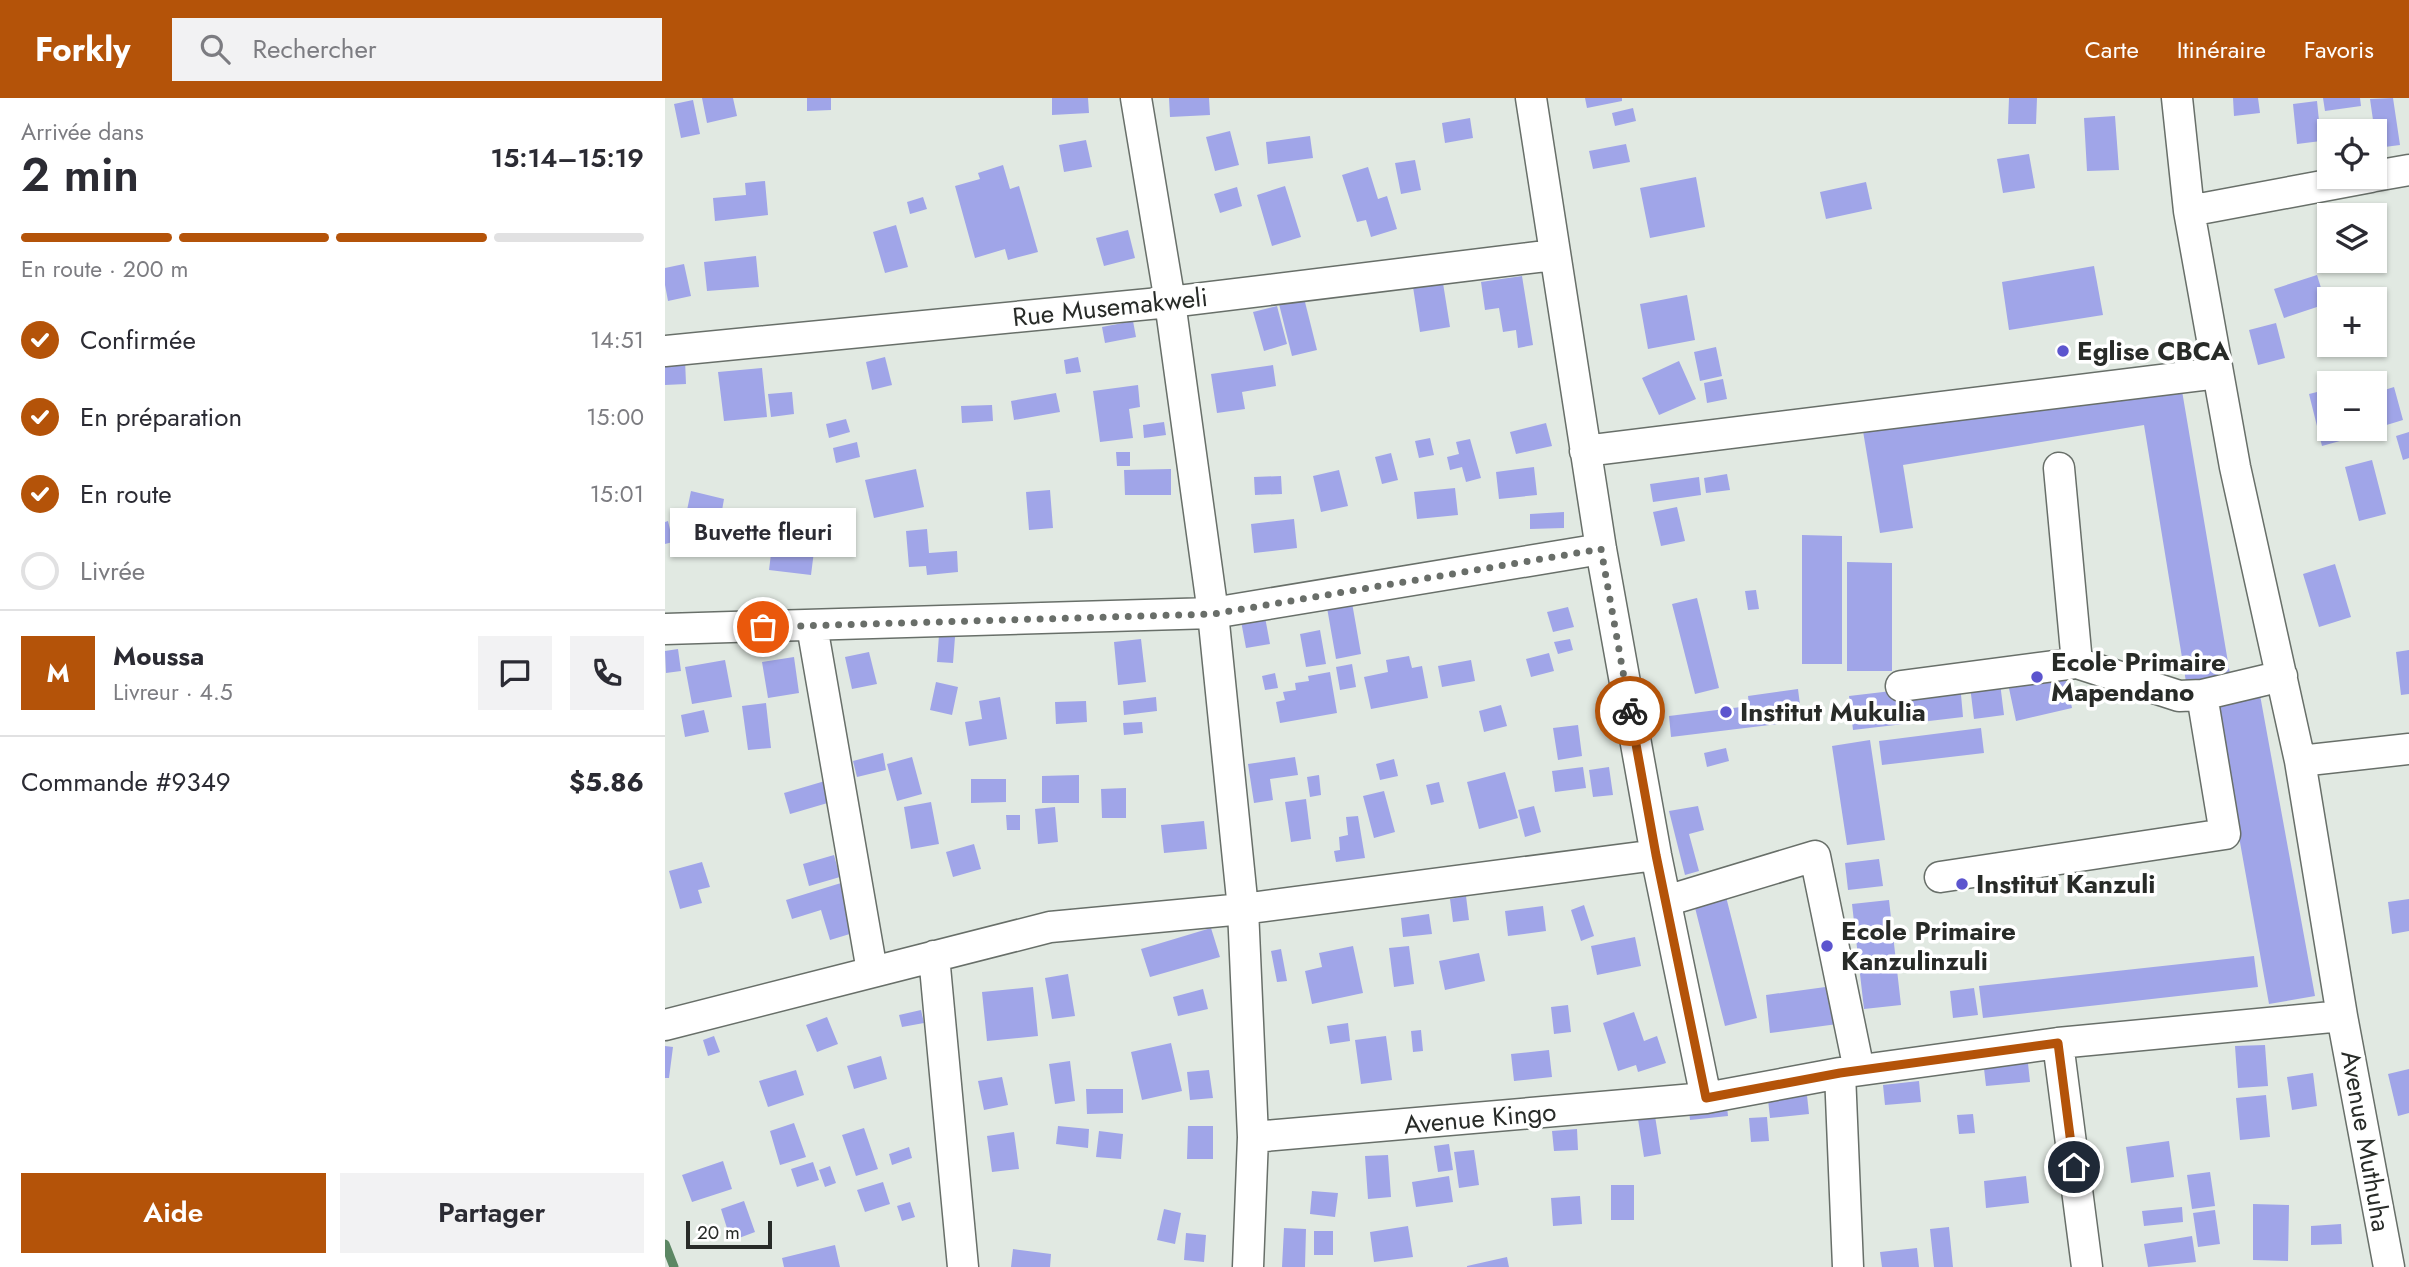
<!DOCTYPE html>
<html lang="fr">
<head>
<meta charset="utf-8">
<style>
	:root { --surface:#fff; --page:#f2f2f3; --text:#2b2b33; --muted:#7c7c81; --line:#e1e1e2; --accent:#b45309 }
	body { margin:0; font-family:Jost,sans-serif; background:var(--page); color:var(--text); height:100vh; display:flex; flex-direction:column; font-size:26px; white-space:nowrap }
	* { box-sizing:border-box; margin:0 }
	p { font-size:23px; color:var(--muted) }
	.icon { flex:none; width:38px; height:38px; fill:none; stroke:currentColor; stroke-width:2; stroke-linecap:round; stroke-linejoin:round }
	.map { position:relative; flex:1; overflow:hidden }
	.details { display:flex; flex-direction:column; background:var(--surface); width:665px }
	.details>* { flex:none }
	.controls { position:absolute; left:1652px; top:21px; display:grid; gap:14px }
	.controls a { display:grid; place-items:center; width:70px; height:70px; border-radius:0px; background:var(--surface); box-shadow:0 2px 5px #0004; font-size:35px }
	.scale { position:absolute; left:21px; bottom:18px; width:86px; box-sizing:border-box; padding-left:7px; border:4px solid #282b28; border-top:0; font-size:19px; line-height:24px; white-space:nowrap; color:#282b28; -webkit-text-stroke:5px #fff; paint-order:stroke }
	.pin { position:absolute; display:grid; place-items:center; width:60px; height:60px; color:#fff; margin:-30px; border:4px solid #fff; border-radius:50%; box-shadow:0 2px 7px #0007 }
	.courier { position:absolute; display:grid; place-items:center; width:70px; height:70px; margin:-35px; border:5px solid #b45309; border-radius:50%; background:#fff; color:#222; box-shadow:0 2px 9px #0007 }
	.bubble { position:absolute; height:49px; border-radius:0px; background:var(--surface); box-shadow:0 2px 5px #0004; font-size:23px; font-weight:600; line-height:49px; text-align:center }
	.overview em { font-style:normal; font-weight:600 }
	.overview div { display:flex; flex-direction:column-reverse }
	.overview { display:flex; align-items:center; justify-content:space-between; height:119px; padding:0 21px }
	h1 { font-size:46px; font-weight:600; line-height:52px }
	.bar { display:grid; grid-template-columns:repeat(4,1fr); gap:10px 7px; align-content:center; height:84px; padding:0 21px }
	.bar i { height:9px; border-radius:5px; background:var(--line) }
	.bar .selected { background:var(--accent) }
	.bar p { grid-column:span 4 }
	.line { display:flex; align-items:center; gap:18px; padding:0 21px; border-top:2px solid var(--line) }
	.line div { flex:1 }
	.round { display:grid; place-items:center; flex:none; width:74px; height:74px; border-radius:0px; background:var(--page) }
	ol { padding:0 21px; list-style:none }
	li { display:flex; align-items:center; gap:21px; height:77px }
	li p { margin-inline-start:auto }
	li .icon { padding:7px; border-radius:50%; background:var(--accent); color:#fff; stroke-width:4 }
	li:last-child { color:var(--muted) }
	li i { width:38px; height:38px; border:4px solid var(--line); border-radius:50% }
	.action { display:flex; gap:14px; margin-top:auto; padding:14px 21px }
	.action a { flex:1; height:80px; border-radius:0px; background:var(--accent); color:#fff; font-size:28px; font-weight:600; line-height:80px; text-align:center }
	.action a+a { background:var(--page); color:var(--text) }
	header { display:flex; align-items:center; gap:42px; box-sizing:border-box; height:98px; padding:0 35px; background:var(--accent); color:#fff }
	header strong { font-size:33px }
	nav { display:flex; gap:38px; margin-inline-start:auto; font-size:24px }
	.search { width:490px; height:63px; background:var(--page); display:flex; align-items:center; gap:18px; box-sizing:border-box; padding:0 24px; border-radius:0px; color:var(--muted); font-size:26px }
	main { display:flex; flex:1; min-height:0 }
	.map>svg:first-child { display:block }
</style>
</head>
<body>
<header>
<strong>Forkly</strong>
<div class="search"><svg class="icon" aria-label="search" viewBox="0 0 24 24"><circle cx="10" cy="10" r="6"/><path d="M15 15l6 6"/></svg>Rechercher</div>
<nav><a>Carte</a><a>Itinéraire</a><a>Favoris</a></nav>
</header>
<main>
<section class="details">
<div class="overview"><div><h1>2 min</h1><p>Arrivée dans</p></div><em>15:14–15:19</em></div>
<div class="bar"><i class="selected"></i><i class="selected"></i><i class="selected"></i><i></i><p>En route · 200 m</p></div>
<ol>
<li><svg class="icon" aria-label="check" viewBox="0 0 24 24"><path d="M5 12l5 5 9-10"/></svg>Confirmée<p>14:51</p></li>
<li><svg class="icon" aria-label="check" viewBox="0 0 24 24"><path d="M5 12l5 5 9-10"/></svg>En préparation<p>15:00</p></li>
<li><svg class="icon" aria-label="check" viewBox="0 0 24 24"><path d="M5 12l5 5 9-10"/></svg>En route<p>15:01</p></li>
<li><i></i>Livrée</li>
</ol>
<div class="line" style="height:126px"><b class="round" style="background:var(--accent);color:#fff">M</b><div><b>Moussa</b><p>Livreur · 4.5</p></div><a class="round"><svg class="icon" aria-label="chat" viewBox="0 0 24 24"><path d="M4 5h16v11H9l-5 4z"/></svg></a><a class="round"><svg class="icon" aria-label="phone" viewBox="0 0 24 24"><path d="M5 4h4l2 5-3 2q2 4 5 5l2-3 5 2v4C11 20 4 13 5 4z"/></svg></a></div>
<div class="line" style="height:91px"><div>Commande #9349</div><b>$5.86</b></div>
<div class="action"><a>Aide</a><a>Partager</a></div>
</section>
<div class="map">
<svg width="1744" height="1169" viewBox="0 0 1744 1169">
	<rect width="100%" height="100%" fill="#e1e9e2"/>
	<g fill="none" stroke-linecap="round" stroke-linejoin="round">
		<path stroke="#5c8764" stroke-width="9" d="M0,1146L9,1169"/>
	</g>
	<path fill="#a0a5e8" d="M37,0H68L72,18L42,25Z
		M142,0H166V12L142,13Z
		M387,0H423L424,15L387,17Z
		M504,0H544L545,17L505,19Z
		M920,0H957V3L922,10Z
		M1344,0H1372L1371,26H1343Z
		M1568,0H1593L1595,15L1569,18Z
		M1658,0H1695L1696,8L1660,13Z
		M1728,0L1735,47L1712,50L1705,1Z
		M28,2L35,36L16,40L9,6Z
		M1652,3L1656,43L1632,46L1628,6Z
		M968,10L971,23L950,28L947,15Z
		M1450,18L1454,72L1422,73L1419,20Z
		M805,20L808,40L780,45L777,25Z
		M565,33L574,67L550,73L541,39Z
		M645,38L648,60L603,66L601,44Z
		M421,42L427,69L399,74L394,47Z
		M961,46L965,64L928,71L924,53Z
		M1364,56L1370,90L1338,95L1332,61Z
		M750,62L756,92L736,96L730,65Z
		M338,67L345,91L354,88L373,154L343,162L340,151L310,160L290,88L315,81L313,75Z
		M703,69L713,101L722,98L732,131L706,139L701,122L692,124L677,77Z
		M1031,79L1040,129L985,140L975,90Z
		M100,83L103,117L50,123L48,100L81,97L80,85Z
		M1201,84L1207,111L1161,121L1155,94Z
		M620,88L636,139L607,148L592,97Z
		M572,89L577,108L555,115L549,96Z
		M258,99L262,111L245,116L242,104Z
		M231,127L243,169L220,175L208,134Z
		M463,132L470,160L439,168L431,140Z
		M91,158L94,189L42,193L39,164Z
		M19,166L26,198L3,203L0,187V170Z
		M1429,168L1438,217L1344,232L1337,184Z
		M1652,177L1661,206L1619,220L1609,191Z
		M857,178L868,247L853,250L851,232L838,234L834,210L820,212L816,184Z
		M778,185L785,229L755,234L748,189Z
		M1022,197L1030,242L983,251L975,206Z
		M639,200L652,252L627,258L614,206Z
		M612,208L622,246L599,253L588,214Z
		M468,223L471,239L440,245L437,229Z
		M1611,225L1620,260L1593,267L1584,232Z
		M1051,249L1057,278L1035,283L1029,254Z
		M220,259L227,287L207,292L201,264Z
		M413,259L416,274L401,276L399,262Z
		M0,261H20L21,286L0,287Z
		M1014,263L1031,301L994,317L977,280Z
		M608,267L611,288L577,294L580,311L552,315L546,276Z
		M97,270L102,319L59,323L53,274Z
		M1058,281L1062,301L1042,305L1039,285Z
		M1515,281L1565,576L1521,584L1479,327L1238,367L1248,430L1215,435L1198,333Z
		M473,287L475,309L464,311L468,340L435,344L428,293Z
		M1729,289L1738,322L1715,329L1710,308V295Z
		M1664,291V331H1679L1682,341L1657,348L1644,296Z
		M127,294L129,316L106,319L103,296Z
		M391,295L395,314L349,322L346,303Z
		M327,307L328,323L297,325L296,308Z
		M181,321L185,334L164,340L161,326Z
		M499,324L501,337L479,340L478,327Z
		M881,325L887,348L851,356L845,334Z
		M1744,334V360L1738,362L1731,338Z
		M765,340L769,357L754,360L750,343Z
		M805,341L816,380L801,384L797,369L785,372L782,359L794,356L791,344Z
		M192,344L195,359L171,365L168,350Z
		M451,354H465V368H452Z
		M726,355L733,382L717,386L710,359Z
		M1707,362L1721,416L1694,423L1680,369Z
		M869,369L872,397L834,401L831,374Z
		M251,371L259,409L209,420L200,382Z
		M506,371V397H460L459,372Z
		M674,372L683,408L656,414L648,378Z
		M1062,376L1065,392L1041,395L1039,380Z
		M616,378L617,396L590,397L589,379Z
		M1034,379L1036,397L988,404L985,386Z
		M790,390L793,417L752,421L749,394Z
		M385,392L388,430L364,432L361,394Z
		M26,393L59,401L55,424L21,417Z
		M1012,409L1020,443L996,448L988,414Z
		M899,414V430L865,431V416Z
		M629,421L632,450L589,455L586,426Z
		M3,423L8,444L0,446V424Z
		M262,431L264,455L292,453L293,474L262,477L261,468L244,469L241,433Z
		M1137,437L1177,438V566H1137Z
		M107,448L149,453L146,477L104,472Z
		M1182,464L1227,465V573H1182Z
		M1670,466L1686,519L1654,529L1638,476Z
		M1091,492L1094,511L1083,512L1080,493Z
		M686,499L696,556L671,561L661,504Z
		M1032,500L1054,590L1030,596L1007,506Z
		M903,509L909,529L888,534L882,514Z
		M600,519L605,546L581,550L576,523Z
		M655,532L661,566L641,569L635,536Z
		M274,537L290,539L288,565L272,564Z
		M476,541L481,584L453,587L449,544Z
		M905,541L908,552L893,556L889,544Z
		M13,551L16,573L1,575L0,553Z
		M1744,552V596L1736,597L1731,554Z
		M204,554L212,586L187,591L180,559Z
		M884,555L889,573L866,579L861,561Z
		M744,558L747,570L757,568L763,600L706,611L699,579L723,574L721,562Z
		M129,559L134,595L103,600L97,564Z
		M60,562L67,599L27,606L20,569Z
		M806,562L810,583L777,589L773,568Z
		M687,566L691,589L675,592L671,569Z
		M1398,568L1407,610L1351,623L1342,581Z
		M665,574L672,615L615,625L611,604L620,602L618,594L631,592L630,585L644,583L643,578Z
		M610,575L613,590L600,592L597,578Z
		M271,584L293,589L287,617L265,612Z
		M1295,585L1298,619L1188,632L1184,598Z
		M1335,585L1339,617L1309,621L1305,588Z
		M1593,586L1650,898L1604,906L1548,594Z
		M1133,591L1137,623L1006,639L1004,618L1084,608L1083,598Z
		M335,599L342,641L304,648L300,624L317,621L314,603Z
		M491,599L492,613L459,617L458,603Z
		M421,603L422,624L391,626L390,604Z
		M101,605L106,650L83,652L77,608Z
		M836,607L842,628L819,634L814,613Z
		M39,612L44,634L20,639L16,617Z
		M477,624L478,635L459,637L458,625Z
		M913,627L917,658L893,662L888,630Z
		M1316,630L1319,655L1217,667L1214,643Z
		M1205,642L1220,742L1182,747L1167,648Z
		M1061,650L1064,663L1042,669L1039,655Z
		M218,655L221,672L192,679L188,663Z
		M247,659L257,696L232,703L222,666Z
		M630,659L633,677L605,681L608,702L589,705L583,666Z
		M729,661L733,678L715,682L711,666Z
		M918,669L921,690L890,694L887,673Z
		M944,669L948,697L928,699L924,672Z
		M840,674L853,720L814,731L802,684Z
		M414,677V705H377V678Z
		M654,677L656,697L645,699L642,679Z
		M306,681H341V704L306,705Z
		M160,683L166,704L125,716L119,695Z
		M774,684L779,704L766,707L761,687Z
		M461,690V720H437L436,691Z
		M719,693L730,734L709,740L698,698Z
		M641,701L646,741L626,744L620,704Z
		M266,704L274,746L246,751L239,709Z
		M869,708L876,734L860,739L853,712Z
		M1033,708L1039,732L1024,736L1034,773L1020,777L1004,713Z
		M390,709L393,744L373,746L370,711Z
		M341,717H355V732H342Z
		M693,718L700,760L671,764L669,753L675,752L674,739L683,737L681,719Z
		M539,723L542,751L499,755L496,727Z
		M309,746L316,771L288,779L281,754Z
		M169,757L175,779L144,788L138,766Z
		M1214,761L1218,788L1183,792L1180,765Z
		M37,764L45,789L33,792L37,805L15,811L4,773Z
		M176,785L177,789L185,787L198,832L165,842L156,812L127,821L121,802Z
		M1058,787L1092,920L1060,928L1026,794Z
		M801,798L804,822L788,824L785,801Z
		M1744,801V833L1727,836L1723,804Z
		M1224,802L1236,907L1199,911L1187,806Z
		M919,807L929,838L916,843L906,812Z
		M878,808L881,833L843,838L840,813Z
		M764,816L767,836L738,839L736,820Z
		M546,830L555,859L485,879L476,851Z
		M970,839L976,868L932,877L926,848Z
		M688,848L698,895L647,906L640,873L657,869L654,855Z
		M744,848L749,886L729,889L724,850Z
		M616,851L622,883L612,884L606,853Z
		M814,855L820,883L780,892L774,863Z
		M1589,858L1593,889L1318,920L1314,888Z
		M403,876L410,918L387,921L380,880Z
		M1175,887L1180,925L1105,935L1101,897Z
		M368,889L373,938L322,943L317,894Z
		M1309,890L1313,917L1288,920L1285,893Z
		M538,891L543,911L513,918L508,899Z
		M903,907L906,934L889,936L886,909Z
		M256,912L259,925L237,929L234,917Z
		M969,914L979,943L992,938L1001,965L973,974L971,967L953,973L938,925Z
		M162,919L173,946L152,954L141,927Z
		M683,925L685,943L665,946L662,928Z
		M756,932L758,953L748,954L746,933Z
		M49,938L55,954L43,958L38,942Z
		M721,938L727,982L696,986L690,942Z
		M506,945L517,993L477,1002L466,954Z
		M1600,947L1603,988L1573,990L1570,948Z
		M0,948L8,949L4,980H0Z
		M884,952L887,979L849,983L846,956Z
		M1362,956L1365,984L1321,988L1318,962Z
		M216,958L222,981L189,991L182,968Z
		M405,963L410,1003L390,1006L384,966Z
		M1744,971V1015L1733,1018L1723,976Z
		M131,972L139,997L103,1009L94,983Z
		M544,972L548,1000L525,1002L522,974Z
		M1648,975L1652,1008L1627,1012L1622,979Z
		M337,979L343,1007L319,1012L313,983Z
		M1254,983L1256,1004L1220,1007L1218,987Z
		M1141,988L1144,1016L1105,1020L1102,992Z
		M421,991H458V1015L422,1016Z
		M1601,997L1605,1039L1575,1042L1571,1000Z
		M1061,999L1063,1018L1025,1022L1023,1003Z
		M1308,1016L1310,1035L1294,1036L1292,1017Z
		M990,1018L996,1056L979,1059L973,1021Z
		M1102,1019L1104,1043L1086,1044L1084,1020Z
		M129,1025L141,1059L115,1067L105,1033Z
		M393,1028L424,1031L423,1050L391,1046Z
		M523,1028H548V1061H522Z
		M199,1030L213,1071L191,1078L177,1037Z
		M912,1031L913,1052L889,1053L887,1033Z
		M434,1033L458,1036L456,1061L431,1059Z
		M349,1034L354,1071L327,1074L322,1038Z
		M1504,1043L1509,1079L1466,1085L1461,1049Z
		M784,1046L788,1072L773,1074L769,1048Z
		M244,1049L247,1060L227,1067L224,1056Z
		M809,1052L814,1087L794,1090L789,1054Z
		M723,1057L726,1099L703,1101L700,1058Z
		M58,1063L67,1091L27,1104L17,1077Z
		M148,1064L154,1082L132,1089L126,1071Z
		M165,1068L171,1085L160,1089L154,1072Z
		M1545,1074L1550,1108L1527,1111L1522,1077Z
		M784,1078L788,1104L751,1109L747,1084Z
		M1361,1078L1364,1105L1321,1110L1319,1083Z
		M218,1084L225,1106L200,1114L192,1092Z
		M946,1087H969V1122H946Z
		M647,1093L673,1095L670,1119L645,1116Z
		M915,1098L917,1126L888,1128L886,1100Z
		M79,1103L90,1134L66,1143L56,1111Z
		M245,1104L250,1119L237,1123L232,1108Z
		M1588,1106L1624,1107L1623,1163L1588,1162Z
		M1517,1109L1518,1124L1479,1128L1477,1113Z
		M499,1111L516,1115L510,1146L492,1142Z
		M1550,1112L1555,1146L1533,1149L1528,1115Z
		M1676,1126L1677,1146L1646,1147V1128Z
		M743,1128L748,1159L709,1164L705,1134Z
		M1284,1129L1288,1169H1269L1265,1131Z
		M619,1130L641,1131L640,1169H617Z
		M649,1133H668V1157H649Z
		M521,1135L541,1137L539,1164L519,1162Z
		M1527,1138L1531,1164L1483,1169L1479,1146Z
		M170,1147L175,1169H119L117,1160Z
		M1252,1150L1254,1169H1217L1215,1154Z
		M348,1151L386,1156L385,1169H346Z
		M842,1159L844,1169H802V1168Z"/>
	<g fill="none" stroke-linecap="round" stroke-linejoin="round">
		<defs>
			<path id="minor" d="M471,0L505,204L548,515L578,811L588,1039L583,1169
				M866,0L936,451L991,757L1041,1000
				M1512,0L1524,113L1570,369L1635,663L1677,918L1724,1169
				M1710,78L1744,72
				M1524,113L1706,79
				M0,253L505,204L889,157
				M920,353L1553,275
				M1394,370L1412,565
				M147,528L207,873
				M0,531L548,515L936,451
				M1236,588L1412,565L1514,598L1537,597
				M1635,663L1744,651
				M1275,779L1560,736L1537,597L1617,578
				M1001,803L1150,758L1194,972
				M269,858L298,1169
				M0,927L385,829L578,811L991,757
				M1393,945L1422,1169
				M1175,975L1183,1169
				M588,1039L1041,1000L1175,975L1393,945L1677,918"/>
		</defs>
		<use href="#minor" stroke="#686f69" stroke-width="33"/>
		<use href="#minor" stroke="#fff" stroke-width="30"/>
	</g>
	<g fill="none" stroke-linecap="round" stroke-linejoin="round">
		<path stroke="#696e69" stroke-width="7" stroke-dasharray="0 12.6" d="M98,529L548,516L936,451L965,613"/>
		<path stroke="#b45309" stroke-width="9" d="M965,613L991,757L1041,1000L1175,975L1393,945L1409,1069"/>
	</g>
	<g fill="#5c55ce" stroke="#fff" stroke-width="2.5">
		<circle cx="1398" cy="253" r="7"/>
		<circle cx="1372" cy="579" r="7"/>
		<circle cx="1061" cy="614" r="7"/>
		<circle cx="1297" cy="786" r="7"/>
		<circle cx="1162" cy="848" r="7"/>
	</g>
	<g text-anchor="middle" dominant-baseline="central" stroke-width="7" stroke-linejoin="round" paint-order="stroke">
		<g font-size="26" fill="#282b28" stroke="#fff">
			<text transform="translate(445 209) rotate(-6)">Rue Musemakweli</text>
			<text transform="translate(815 1020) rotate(-5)">Avenue Kingo</text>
			<text transform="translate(1701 1043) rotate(80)">Avenue Muthuha</text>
		</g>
		<g font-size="26" font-weight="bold" fill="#282b28" stroke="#fff" text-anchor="start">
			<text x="1412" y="253">Eglise CBCA</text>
			<text x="1386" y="564">Ecole Primaire<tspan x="1386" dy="30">Mapendano</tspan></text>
			<text x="1075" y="614">Institut Mukulia</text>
			<text x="1311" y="786">Institut Kanzuli</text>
			<text x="1176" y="833">Ecole Primaire<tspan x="1176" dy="30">Kanzulinzuli</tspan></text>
		</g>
	</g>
</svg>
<div class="controls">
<a><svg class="icon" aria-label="locate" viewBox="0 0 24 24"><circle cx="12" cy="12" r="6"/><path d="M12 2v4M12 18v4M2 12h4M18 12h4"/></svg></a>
<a><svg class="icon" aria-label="layers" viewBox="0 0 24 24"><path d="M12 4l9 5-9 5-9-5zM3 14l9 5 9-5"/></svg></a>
<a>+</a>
<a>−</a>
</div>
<div class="scale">20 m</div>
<div class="pin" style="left:98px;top:529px;background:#ea580c"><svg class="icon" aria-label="bag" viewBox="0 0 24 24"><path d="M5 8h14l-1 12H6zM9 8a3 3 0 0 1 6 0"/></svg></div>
<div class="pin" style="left:1409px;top:1069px;background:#1f2937"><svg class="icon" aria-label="home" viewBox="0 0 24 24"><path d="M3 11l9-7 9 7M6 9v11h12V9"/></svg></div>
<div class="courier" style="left:965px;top:613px"><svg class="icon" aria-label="bike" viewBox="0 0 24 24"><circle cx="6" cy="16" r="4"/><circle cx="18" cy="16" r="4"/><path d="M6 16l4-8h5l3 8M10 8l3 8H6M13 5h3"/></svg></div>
<div class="bubble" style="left:5px;top:410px;width:186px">Buvette fleuri</div>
</div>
</main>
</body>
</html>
